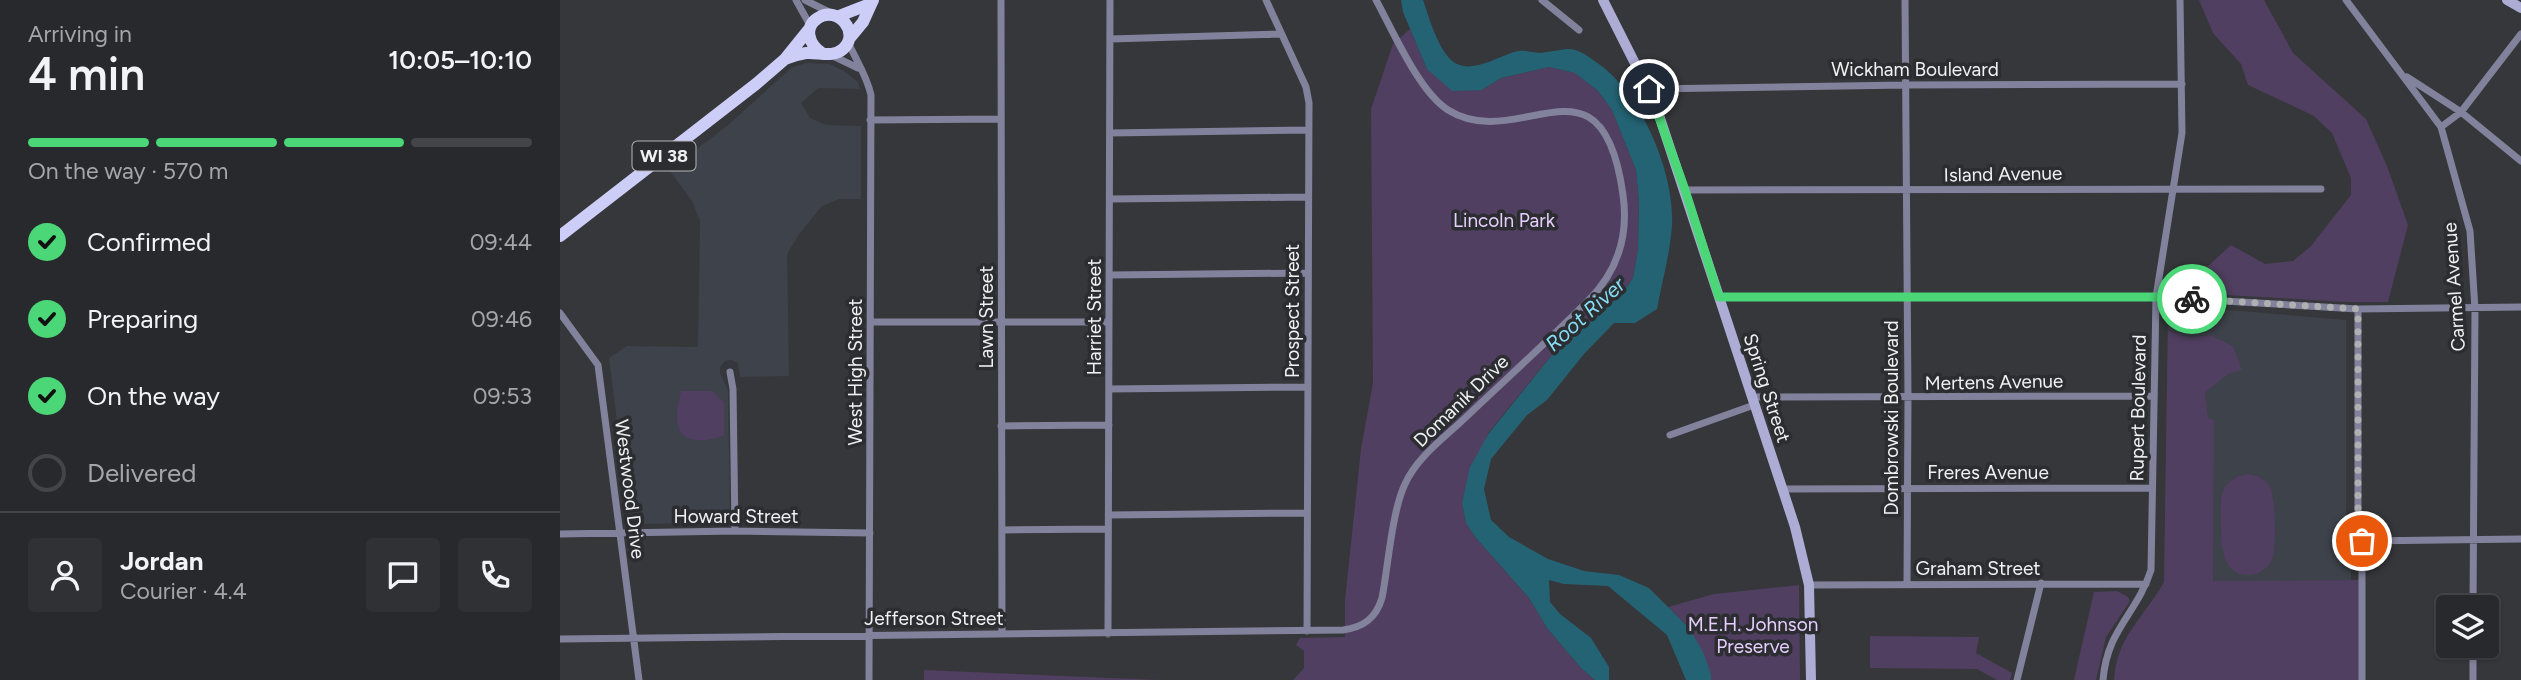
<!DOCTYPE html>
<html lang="en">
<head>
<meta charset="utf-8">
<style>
	:root { --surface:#28292c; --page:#303134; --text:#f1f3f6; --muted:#a5a6a9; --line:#444548; --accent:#4bd677 }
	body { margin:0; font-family:Figtree,sans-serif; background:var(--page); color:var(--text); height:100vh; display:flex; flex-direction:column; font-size:26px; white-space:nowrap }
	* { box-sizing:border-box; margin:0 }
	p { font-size:23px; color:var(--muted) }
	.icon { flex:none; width:38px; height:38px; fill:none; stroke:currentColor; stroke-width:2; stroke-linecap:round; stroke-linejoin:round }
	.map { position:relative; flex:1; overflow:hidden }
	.details { display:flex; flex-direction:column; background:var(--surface); width:560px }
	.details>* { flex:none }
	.controls { position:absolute; left:1876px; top:595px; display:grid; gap:14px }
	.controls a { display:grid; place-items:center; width:63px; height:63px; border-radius:7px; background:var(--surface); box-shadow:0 2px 5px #0004,0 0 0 2px var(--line); font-size:35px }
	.pin { position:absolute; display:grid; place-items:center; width:60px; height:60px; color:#fff; margin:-30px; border:4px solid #fff; border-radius:50%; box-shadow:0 2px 7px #0007 }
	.courier { position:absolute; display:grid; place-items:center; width:70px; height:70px; margin:-35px; border:5px solid #4bd677; border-radius:50%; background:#fff; color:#222; box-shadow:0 2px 9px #0007 }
	.head em { font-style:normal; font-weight:600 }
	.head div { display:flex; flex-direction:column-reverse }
	.head { display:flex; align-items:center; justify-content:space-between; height:119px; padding:0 28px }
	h1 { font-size:46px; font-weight:600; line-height:52px }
	.bar { display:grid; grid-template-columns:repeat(4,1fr); gap:10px 7px; align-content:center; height:84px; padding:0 28px }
	.bar i { height:9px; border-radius:5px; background:var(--line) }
	.bar .on { background:var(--accent) }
	.bar p { grid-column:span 4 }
	.line { display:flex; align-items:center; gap:18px; padding:0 28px; border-top:2px solid var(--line) }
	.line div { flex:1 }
	.round { display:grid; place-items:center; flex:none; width:74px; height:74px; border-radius:7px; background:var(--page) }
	ol { padding:0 28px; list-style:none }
	li { display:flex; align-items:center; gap:21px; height:77px }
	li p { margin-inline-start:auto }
	li .icon { padding:7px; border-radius:50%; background:var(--accent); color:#111; stroke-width:4 }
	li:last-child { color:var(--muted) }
	li i { width:38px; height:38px; border:4px solid var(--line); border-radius:50% }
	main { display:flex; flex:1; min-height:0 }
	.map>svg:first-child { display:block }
</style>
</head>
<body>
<main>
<section class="details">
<div class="head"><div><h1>4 min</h1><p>Arriving in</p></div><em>10:05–10:10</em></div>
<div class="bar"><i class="on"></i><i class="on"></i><i class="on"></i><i></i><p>On the way · 570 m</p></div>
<ol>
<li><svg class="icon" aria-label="check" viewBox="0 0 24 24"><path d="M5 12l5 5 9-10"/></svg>Confirmed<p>09:44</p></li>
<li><svg class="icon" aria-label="check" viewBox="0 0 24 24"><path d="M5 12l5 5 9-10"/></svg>Preparing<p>09:46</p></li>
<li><svg class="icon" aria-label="check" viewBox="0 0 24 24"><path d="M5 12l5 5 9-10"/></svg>On the way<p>09:53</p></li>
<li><i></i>Delivered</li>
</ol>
<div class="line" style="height:126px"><a class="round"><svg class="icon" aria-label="person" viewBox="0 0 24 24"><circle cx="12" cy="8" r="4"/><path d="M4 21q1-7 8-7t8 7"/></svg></a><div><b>Jordan</b><p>Courier · 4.4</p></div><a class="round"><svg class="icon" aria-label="chat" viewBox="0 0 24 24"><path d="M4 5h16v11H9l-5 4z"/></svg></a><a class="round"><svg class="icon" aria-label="phone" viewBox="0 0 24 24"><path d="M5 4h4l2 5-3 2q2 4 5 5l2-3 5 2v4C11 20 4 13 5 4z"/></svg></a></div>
</section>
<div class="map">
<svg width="1961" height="680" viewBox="0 0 1961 680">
	<rect width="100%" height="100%" fill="#36373a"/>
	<path fill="#3e424a" d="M246,63L270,64L284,71L298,82L300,89L258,88L241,103L250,118L266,125L301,126V199H279L262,206L240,233L227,254L229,376L180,377L178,363L171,360L165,361L160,367V373L168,390L170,521L165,523L70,524L49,358L67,346L138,347L140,221L132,201L109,170L167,126L231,68Z
		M1608,305L1786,320V532L1791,546V580L1604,582Z"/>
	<path fill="#503f60" d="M1639,0H1704L1733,53L1806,119L1827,166L1848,225L1828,302H1788L1648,294L1647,267L1671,245L1705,264L1733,261L1751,246L1791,195V178L1772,133L1754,116L1688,85L1681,64L1653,33Z
		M850,29L867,69L922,90L941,78L989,67L1015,73L1038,91L1052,110L1076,170L1079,202L1078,250L1073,278L1062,294L992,355L929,432L906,486L902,503L906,523L916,538L969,598L987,628L1021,668L1035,680H733L744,668V651L736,645L740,638L785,637V600L801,449L813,383L811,109L833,44Z
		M1608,331L1630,338L1650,335L1673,346L1682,370L1668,374L1645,392L1648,418L1654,420L1653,581L1802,580V680H1554C1557,635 1584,618 1604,582Z
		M121,391H152L164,402V435C150,441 123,446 118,426C115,417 119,401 121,391Z
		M1688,474C1697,476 1705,478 1710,487C1716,500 1717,551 1711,562C1706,570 1697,575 1688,575C1659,575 1661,538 1661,519C1661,509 1659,495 1665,487C1671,479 1678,476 1688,474Z
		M1239,585L1240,680H1151V674L1129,628L1108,607L1154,594Z
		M1557,591L1568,597L1570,601L1546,637L1536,680H1514L1534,592Z
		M1310,636L1419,637L1416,653L1452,673L1450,680H1437L1417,669L1310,668Z
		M364,670L600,680H364Z"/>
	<path fill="#246373" d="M841,0H863C869,18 880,56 897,64C916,73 941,54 959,51C966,50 973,53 980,53C989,52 998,50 1007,49C1019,49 1026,55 1036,62C1080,91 1115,172 1112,225C1110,254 1102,282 1097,309L1075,323H1054L1024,354L987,400L967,415L931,459L924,489L931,520L949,537L988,559L1024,571L1059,575L1089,588L1129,628L1143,652L1151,674V680H1126L1107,635L1048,586L1004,584L989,580L990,602L1000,614L1031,638L1049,667V680H1035L1021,668L987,628L969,598L916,538L906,523L902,503L910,467L929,433L992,355L1062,294L1073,278L1078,250L1079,202L1076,170L1052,110L1038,91L1015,73L989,67L941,78L922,90L892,91L867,69L843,12Z"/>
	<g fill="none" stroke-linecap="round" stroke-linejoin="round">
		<path stroke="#82829c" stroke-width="7" d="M236,0L251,27
			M245,0L269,12
			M441,0L442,633
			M706,0L746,87L749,103L747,631
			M982,0L1019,30
			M1345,0L1348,398L1347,584
			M1786,0L1881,127L1910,231L1915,309L1913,607
			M550,39L721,34
			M288,42C296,60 307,76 311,95L309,680
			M271,55L298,68
			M1847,77L1901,112L1961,161
			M1089,89L1346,85L1622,84
			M310,120L441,119
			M1881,127L1901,112L1961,34
			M550,133L748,130
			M1125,190L1761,189
			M550,199L748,197
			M550,275L748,273
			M1159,297H1596L1798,309L1961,307
			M1798,309V527L1802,541V680
			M0,313L38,365L79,680
			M311,322H549
			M170,372L173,389L175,531
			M549,389L747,387
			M1191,397L1593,396
			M441,426L549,425
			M1110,435L1194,405
			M1222,489L1591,488
			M549,515L747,513
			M442,530L548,529
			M0,534L175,531L310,533
			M1802,541L1961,539
			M1249,585L1586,584
			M548,634L550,0
			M0,639L783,630C804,627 816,618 822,598C828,567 832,511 845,484C857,457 884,438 905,418C946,379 988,341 1028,301C1057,272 1069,237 1063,195C1042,42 960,155 888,110C859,92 833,31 816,0
			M1913,646V680
			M1457,680L1481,583
			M1543,680C1547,629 1577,614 1591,570L1596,297L1622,133L1620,0"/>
		<path stroke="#acacd5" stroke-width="10" d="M1043,0L1095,103L1235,527L1249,585L1251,680
			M1947,0L1961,8"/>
		<path stroke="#cdcef7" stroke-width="12" d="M279,16L310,4
			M289,39L303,22L313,0
			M225,59C232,56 239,54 246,53C259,52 273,58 283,49C301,33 278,5 258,18C243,27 249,45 262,53
			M0,236L196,84L225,59L250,28"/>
	</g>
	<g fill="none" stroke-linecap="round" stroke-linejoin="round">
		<path stroke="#afb0b2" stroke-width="7" stroke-dasharray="0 12.6" d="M1632,299L1798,309V527L1802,541"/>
		<path stroke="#4bd677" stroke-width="9" d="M1089,89L1125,190L1159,297H1596L1632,299"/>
	</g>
	<g text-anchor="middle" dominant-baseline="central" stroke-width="7" stroke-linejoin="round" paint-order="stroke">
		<rect fill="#2c2d30" stroke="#b5b6b8" stroke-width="2" x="72.5" y="141.5" width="63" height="29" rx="5"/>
		<g font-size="18" font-weight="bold" fill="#f0f1f3">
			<text x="104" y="156">WI 38</text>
		</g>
		<g font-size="19" fill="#f0f1f3" stroke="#2c2d30">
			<text x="1355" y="69">Wickham Boulevard</text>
			<text transform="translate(1443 174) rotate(-1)">Island Avenue</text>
			<text transform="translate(1894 287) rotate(-94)">Carmel Avenue</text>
			<text transform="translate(732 311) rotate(-90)">Prospect Street</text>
			<text transform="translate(426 317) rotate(-90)">Lawn Street</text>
			<text transform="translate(534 317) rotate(-90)">Harriet Street</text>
			<text transform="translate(295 372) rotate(-90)">West High Street</text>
			<text transform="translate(1434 382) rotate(-1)">Mertens Avenue</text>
			<text transform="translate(1207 388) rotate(72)">Spring Street</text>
			<text transform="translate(901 401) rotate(-44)">Domanik Drive</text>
			<text transform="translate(1578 408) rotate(-89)">Rupert Boulevard</text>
			<text transform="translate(1331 418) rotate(-90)">Dombrowski Boulevard</text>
			<text x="1428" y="472">Freres Avenue</text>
			<text transform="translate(70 489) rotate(83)">Westwood Drive</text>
			<text x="176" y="516">Howard Street</text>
			<text x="1418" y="568">Graham Street</text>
			<text x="374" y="618">Jefferson Street</text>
		</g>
		<g font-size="19" fill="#e6cefe" stroke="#2c2d30">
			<text x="944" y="220">Lincoln Park</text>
			<text x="1193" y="624">M.E.H. Johnson<tspan x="1193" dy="22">Preserve</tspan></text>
		</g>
		<g font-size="21" font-style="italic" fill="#85ddf6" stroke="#2c2d30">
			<text transform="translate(1025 314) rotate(-42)">Root River</text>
		</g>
	</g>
</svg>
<div class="controls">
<a><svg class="icon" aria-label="layers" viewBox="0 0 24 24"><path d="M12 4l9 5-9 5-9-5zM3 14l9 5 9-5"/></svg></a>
</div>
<div class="pin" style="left:1802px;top:541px;background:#ea580c"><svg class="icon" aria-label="bag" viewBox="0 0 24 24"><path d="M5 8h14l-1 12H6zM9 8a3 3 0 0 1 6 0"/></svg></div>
<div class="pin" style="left:1089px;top:89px;background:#1f2937"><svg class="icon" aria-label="home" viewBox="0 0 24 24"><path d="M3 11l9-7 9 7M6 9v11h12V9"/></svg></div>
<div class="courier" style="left:1632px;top:299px"><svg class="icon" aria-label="bike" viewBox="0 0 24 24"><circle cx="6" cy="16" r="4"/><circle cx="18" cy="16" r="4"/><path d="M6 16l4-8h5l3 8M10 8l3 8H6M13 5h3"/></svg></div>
</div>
</main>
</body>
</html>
